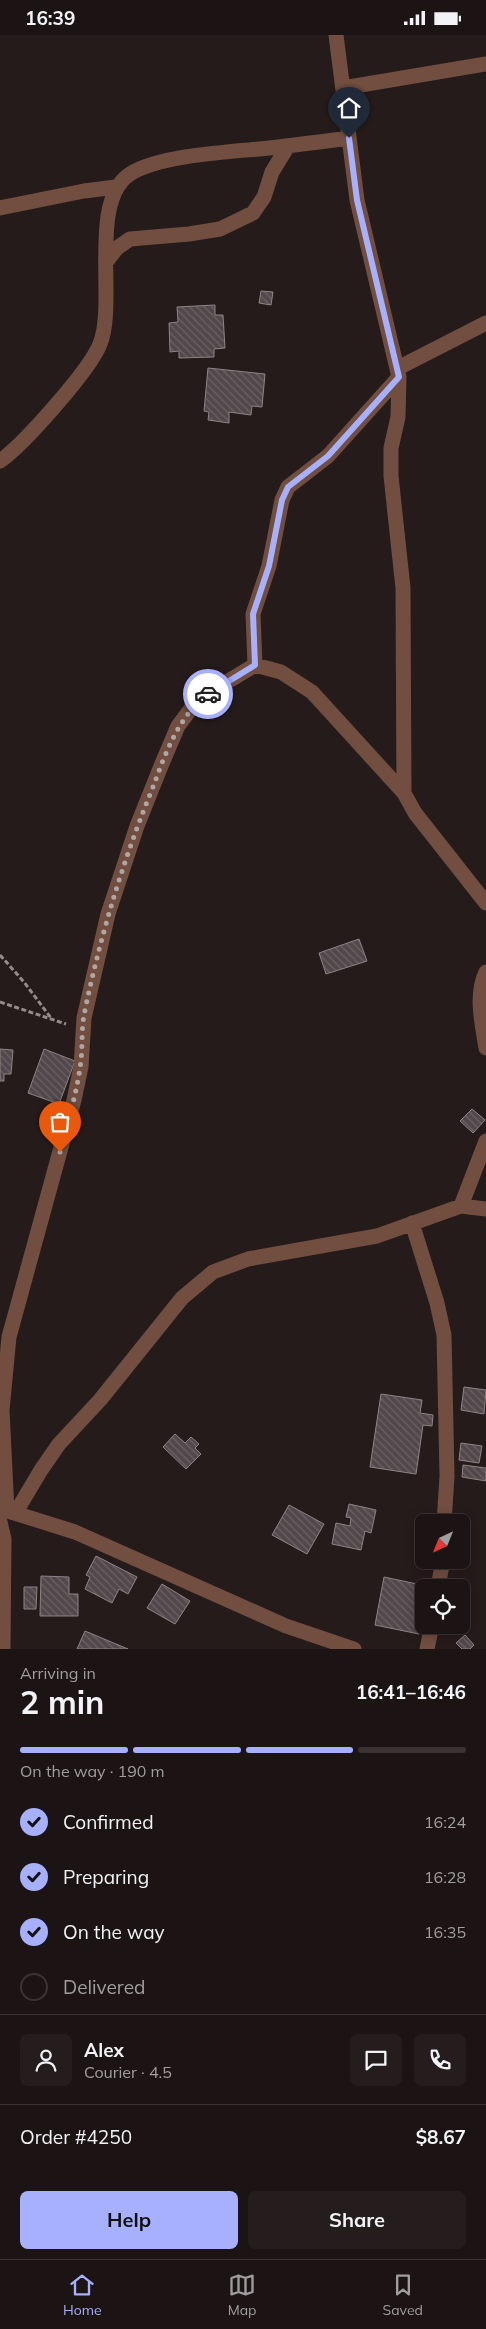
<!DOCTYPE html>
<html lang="en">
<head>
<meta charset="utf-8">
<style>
	:root { --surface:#1c1414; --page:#251d1d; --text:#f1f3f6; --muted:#a09ea0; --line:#3a3334; --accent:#a7b0fc }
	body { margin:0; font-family:Mulish,sans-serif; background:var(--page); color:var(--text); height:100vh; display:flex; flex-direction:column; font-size:19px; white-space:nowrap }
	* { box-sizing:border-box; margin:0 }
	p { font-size:16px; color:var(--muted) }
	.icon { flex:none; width:28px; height:28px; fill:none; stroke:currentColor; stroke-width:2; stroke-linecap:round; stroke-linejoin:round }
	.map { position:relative; height:1614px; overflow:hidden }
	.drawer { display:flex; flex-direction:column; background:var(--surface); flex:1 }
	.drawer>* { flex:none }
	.needle { width:32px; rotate:223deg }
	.tools { position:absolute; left:415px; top:1479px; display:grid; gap:10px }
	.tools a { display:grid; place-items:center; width:55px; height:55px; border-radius:8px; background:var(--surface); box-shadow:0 2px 12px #0003,0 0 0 1px var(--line); font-size:25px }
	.pin { position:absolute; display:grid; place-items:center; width:42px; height:42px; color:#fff; margin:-51px -21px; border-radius:50% 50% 50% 0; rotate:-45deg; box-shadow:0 0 5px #0007 }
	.pin .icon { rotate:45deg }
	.courier { position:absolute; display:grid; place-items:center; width:50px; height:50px; margin:-25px; border:4px solid #a7b0fc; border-radius:50%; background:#fff; color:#222; box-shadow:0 1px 6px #0007 }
	.headline em { font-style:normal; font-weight:700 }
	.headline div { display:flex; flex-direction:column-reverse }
	.headline { display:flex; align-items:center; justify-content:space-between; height:85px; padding:0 20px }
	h1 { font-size:32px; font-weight:700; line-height:38px }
	.bar { display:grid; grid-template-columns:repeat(4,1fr); gap:8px 5px; align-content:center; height:60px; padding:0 20px }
	.bar i { height:6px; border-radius:4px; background:var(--line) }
	.bar .current { background:var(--accent) }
	.bar p { grid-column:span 4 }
	.line { display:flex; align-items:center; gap:12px; padding:0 20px; border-top:1px solid var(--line) }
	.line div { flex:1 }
	.round { display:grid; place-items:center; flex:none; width:52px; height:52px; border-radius:8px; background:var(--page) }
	ol { padding:0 20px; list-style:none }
	li { display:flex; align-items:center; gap:15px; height:55px }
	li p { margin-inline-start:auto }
	li .icon { padding:5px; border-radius:50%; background:var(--accent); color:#111; stroke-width:4 }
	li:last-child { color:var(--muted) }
	li i { width:28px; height:28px; border:2px solid var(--line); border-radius:50% }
	.button { display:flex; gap:10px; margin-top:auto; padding:10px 20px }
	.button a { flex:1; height:58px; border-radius:8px; background:var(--accent); color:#111; font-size:20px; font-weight:700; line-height:58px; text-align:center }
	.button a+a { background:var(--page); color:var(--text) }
	.status { display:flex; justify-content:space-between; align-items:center; height:35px; padding:0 25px; background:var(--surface); direction:ltr }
	.status svg { height:14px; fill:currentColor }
	.tab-bar { display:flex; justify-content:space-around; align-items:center; height:70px; border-top:1px solid var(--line); background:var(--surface); font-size:14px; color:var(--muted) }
	.tab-bar a { display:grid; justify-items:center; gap:2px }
	.tab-bar .current { color:var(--accent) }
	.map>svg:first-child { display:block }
</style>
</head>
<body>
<div class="status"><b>16:39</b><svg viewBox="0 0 49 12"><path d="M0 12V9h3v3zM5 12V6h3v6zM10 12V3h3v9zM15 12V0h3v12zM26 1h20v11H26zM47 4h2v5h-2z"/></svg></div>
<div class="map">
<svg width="486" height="1614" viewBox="0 0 486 1614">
	<defs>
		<pattern id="building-back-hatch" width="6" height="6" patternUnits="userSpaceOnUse" patternTransform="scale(1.25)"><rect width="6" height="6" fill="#52474a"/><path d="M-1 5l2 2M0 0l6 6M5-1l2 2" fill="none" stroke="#6c6265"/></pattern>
	</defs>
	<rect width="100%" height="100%" fill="#251b1a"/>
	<path fill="url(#building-back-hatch)" stroke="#908386" d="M261,256L273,257L271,270L259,268Z
		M215,270V280H223L225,313L214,314V322L179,323V316L170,317L169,288L178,287L177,272Z
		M208,333L265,339L262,372L252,371L251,380L229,377V388L208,385L209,377L204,376Z
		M359,904L367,926L326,939L319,918Z
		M0,1014L13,1015L11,1039H4V1046H0Z
		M44,1014L75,1026L59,1069L28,1058Z
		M472,1074L485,1085L473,1098L460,1086Z
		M464,1352L486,1355L484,1379L461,1375Z
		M381,1359L422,1365L420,1378L433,1380L432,1391L423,1390L416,1439L370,1432Z
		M175,1399L185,1408L191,1402L199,1409L195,1413L201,1419L186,1434L163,1412Z
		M461,1408L482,1411L479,1428L459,1425Z
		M463,1430L486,1433V1446L462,1442Z
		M349,1469L376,1475L371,1498L365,1496L361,1515L332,1509L336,1488L350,1491L351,1483L346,1482Z
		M289,1470L324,1489L307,1519L272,1500Z
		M96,1521L137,1542L128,1559L119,1554L112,1568L85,1554L90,1542L86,1540Z
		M41,1541L69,1542V1559H78V1581H40Z
		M384,1542L417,1549L416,1556L424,1557V1575L419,1599L375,1590Z
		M162,1549L190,1566L175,1589L147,1573Z
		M24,1552H37L36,1574H24Z
		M85,1596L128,1614H77Z
		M465,1600L474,1610L470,1614H462L456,1608Z"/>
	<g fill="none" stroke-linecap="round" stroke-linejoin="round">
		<path stroke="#948c8b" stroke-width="3" stroke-dasharray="5 2.5" stroke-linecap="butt" d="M0,920L24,947L51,983
			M0,967L66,989"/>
		<path stroke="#714e40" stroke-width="15" d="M336,0L357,165L399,342L398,382L391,413V441L403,553L404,758L415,778L486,868
			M343,53L486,29
			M0,173L84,156L116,152
			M106,227L117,213L130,204L189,199L220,194L253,178L264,162L272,137L288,111
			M398,333L486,288
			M0,426C23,410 90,335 100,309C117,267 88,166 130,139C158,121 225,117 259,114C289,111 319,107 349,103
			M255,630L253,579L269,531L282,465L288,452L328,421L399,342
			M486,937C475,960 482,988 486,1013
			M461,1171L486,1106
			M412,1188L437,1268L444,1300L447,1441L444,1488
			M7,1476L2,1375L9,1302L74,1065L81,1032L84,983L108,879L137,791L161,731L178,691L193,671L212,656L255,630L281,637L312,657L404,758
			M8,1476L75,1497L286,1591L354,1614
			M16,1477L41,1435L59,1409L100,1365L182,1263L213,1237L248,1224L377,1201L461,1171L486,1174
			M0,1487L4,1504L3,1614
			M438,1552L443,1525
			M427,1614L432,1590"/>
	</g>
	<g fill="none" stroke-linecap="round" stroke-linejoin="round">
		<path stroke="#afa7a6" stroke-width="5" stroke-dasharray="0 9" d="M60,1117C67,1089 76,1061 80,1033C83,1015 81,997 84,980C100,902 123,825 153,752C166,717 178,682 208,659"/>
		<path stroke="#a7b0fc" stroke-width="6" d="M208,659L255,630L253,579L269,531L282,465L288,452L328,421L399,342L357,165L349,103"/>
	</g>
</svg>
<div class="tools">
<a><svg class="needle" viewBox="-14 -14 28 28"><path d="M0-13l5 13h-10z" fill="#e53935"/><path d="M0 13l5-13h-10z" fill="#a09ea0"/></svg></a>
<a><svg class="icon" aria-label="locate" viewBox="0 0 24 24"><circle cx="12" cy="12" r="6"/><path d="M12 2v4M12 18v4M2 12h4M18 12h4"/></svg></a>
</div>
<div class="pin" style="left:60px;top:1117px;background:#ea580c"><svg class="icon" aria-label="bag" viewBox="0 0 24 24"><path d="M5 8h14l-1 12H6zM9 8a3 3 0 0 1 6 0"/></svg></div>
<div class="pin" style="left:349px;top:103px;background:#1f2937"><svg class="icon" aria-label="home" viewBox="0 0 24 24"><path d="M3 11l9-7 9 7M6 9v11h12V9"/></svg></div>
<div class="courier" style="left:208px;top:659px"><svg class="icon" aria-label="car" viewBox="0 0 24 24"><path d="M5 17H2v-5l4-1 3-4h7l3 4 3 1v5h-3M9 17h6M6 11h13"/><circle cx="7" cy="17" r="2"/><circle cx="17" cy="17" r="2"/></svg></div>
</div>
<section class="drawer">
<div class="headline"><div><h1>2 min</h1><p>Arriving in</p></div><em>16:41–16:46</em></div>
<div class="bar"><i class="current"></i><i class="current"></i><i class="current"></i><i></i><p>On the way · 190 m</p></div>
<ol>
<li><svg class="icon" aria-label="check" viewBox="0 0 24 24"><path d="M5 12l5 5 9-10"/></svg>Confirmed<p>16:24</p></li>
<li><svg class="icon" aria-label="check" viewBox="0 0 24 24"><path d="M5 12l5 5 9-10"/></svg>Preparing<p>16:28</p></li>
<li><svg class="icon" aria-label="check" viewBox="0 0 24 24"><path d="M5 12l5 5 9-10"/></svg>On the way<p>16:35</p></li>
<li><i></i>Delivered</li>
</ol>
<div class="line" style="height:90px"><a class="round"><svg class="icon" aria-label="person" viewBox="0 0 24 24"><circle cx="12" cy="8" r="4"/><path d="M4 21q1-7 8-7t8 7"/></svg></a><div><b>Alex</b><p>Courier · 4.5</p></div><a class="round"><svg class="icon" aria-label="chat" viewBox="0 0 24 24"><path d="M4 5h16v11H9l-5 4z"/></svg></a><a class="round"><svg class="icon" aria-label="phone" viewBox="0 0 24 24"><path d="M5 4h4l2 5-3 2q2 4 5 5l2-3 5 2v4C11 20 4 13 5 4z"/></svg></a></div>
<div class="line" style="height:65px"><div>Order #4250</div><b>$8.67</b></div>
<div class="button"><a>Help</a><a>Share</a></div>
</section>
<nav class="tab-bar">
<a class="current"><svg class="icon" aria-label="home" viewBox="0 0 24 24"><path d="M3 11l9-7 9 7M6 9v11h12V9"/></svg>Home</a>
<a><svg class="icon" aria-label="map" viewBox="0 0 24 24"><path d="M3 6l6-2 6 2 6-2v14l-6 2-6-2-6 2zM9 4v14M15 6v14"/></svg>Map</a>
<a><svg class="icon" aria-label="saved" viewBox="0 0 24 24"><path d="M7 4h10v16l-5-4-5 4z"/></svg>Saved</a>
</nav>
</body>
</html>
